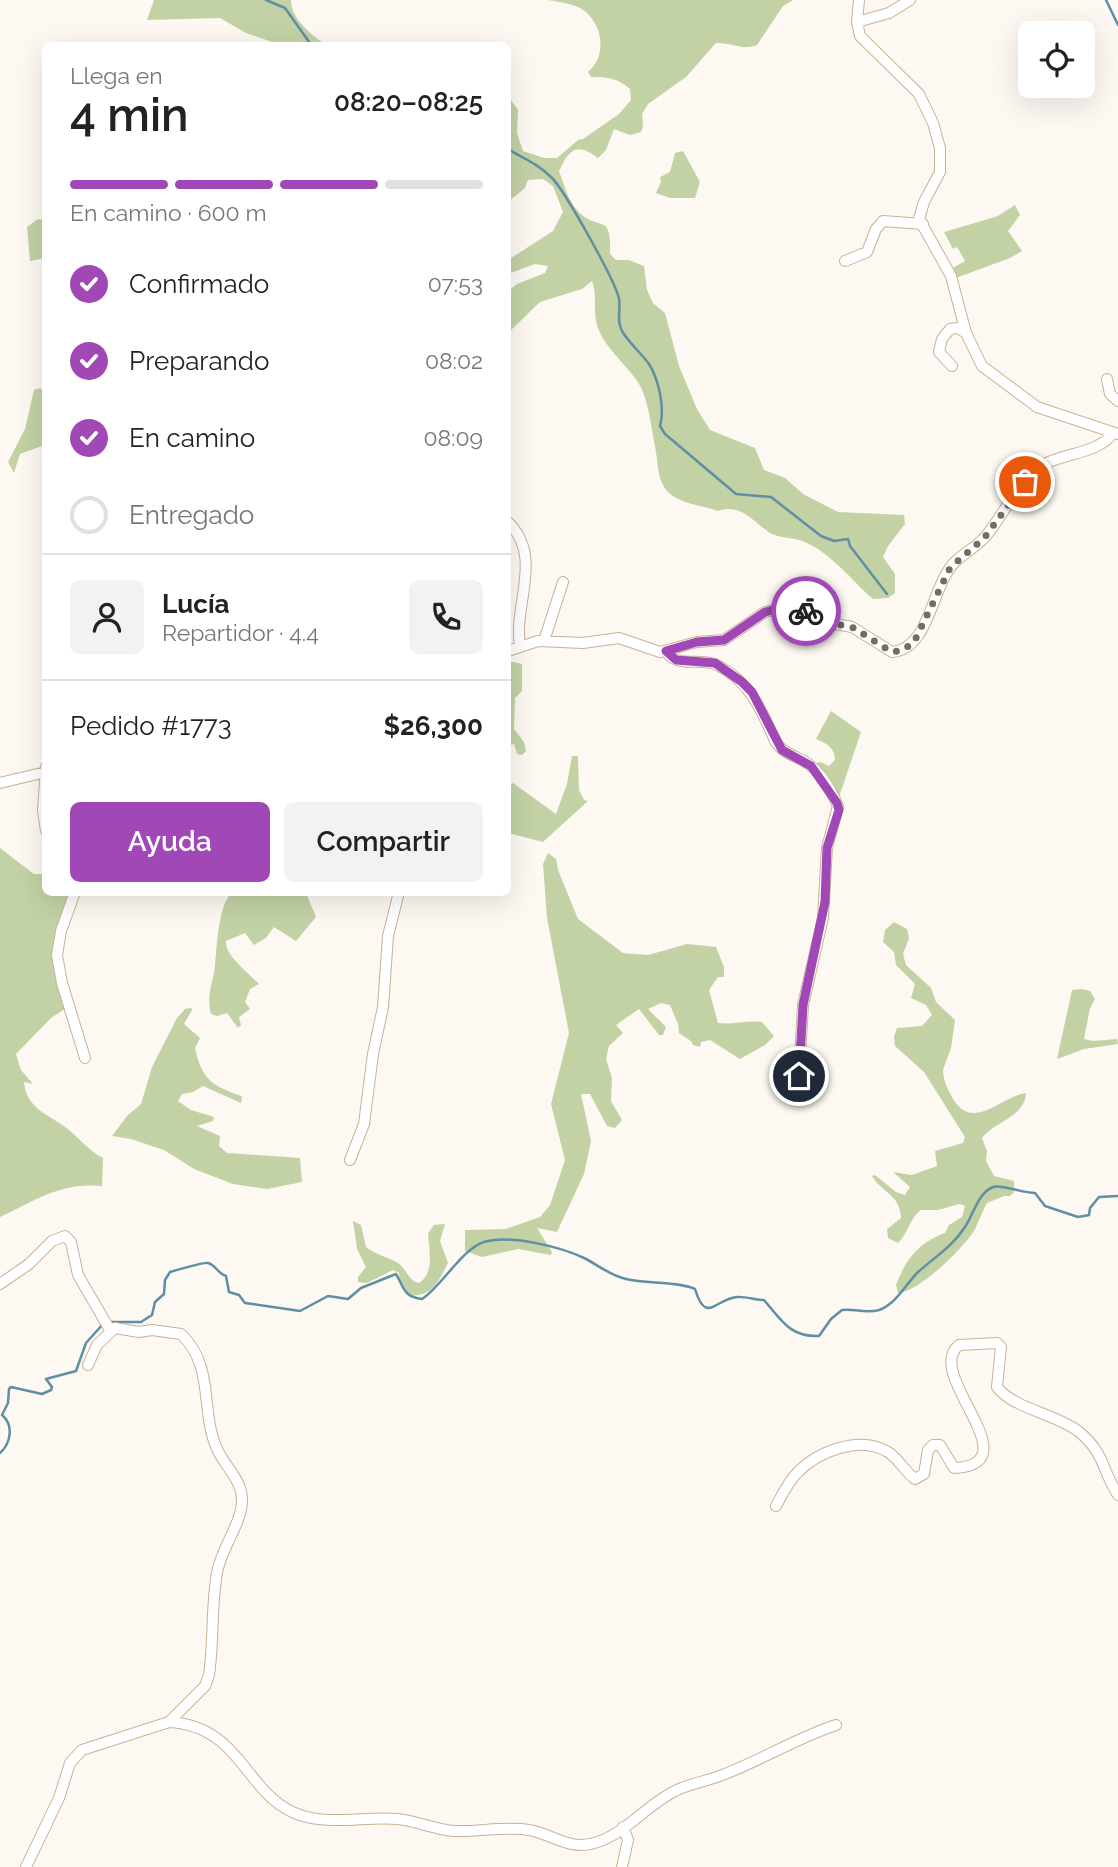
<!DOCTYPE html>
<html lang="es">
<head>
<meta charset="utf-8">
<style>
	:root { --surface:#fff; --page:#f2f2f2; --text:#222; --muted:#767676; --line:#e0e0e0; --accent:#a048b5 }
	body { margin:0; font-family:Raleway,sans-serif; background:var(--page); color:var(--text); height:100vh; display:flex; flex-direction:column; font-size:26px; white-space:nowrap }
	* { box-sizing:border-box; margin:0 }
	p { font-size:23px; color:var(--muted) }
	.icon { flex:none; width:38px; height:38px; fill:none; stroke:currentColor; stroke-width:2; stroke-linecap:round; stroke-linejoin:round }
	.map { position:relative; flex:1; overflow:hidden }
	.details { position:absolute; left:42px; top:42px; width:469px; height:854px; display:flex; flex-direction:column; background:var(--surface); border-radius:10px; box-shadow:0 7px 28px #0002 }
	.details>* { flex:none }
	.controls { position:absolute; left:1018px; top:21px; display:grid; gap:14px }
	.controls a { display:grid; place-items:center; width:77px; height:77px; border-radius:10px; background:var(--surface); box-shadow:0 7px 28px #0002; font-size:35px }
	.pin { position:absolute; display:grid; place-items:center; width:60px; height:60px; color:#fff; margin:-30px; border:4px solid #fff; border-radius:50%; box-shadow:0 2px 7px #0007 }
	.courier { position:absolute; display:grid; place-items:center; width:70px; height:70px; margin:-35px; border:5px solid #a048b5; border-radius:50%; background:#fff; color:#222; box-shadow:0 2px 9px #0007 }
	.summary em { font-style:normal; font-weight:600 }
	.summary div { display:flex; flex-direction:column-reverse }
	.summary { display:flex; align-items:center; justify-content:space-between; height:119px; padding:0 28px }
	h1 { font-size:46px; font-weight:600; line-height:52px }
	.bar { display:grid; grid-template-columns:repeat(4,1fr); gap:10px 7px; align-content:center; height:84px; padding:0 28px }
	.bar i { height:9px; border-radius:5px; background:var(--line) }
	.bar .active { background:var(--accent) }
	.bar p { grid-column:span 4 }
	.line { display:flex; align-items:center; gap:18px; padding:0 28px; border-top:2px solid var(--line) }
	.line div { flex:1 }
	.round { display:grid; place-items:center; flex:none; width:74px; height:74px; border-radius:10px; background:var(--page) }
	ol { padding:0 28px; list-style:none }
	li { display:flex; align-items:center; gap:21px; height:77px }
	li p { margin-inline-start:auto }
	li .icon { padding:7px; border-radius:50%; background:var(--accent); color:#fff; stroke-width:4 }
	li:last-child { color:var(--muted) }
	li i { width:38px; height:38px; border:4px solid var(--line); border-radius:50% }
	.cta { display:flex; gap:14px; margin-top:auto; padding:14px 28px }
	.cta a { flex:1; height:80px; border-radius:10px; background:var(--accent); color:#fff; font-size:28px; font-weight:600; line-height:80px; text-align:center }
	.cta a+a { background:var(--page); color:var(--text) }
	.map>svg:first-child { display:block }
</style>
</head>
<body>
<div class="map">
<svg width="1118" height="1867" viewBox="0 0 1118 1867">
	<rect width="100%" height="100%" fill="#fdf9f2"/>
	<path fill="#c2d2a5" d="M154,0H291C291,19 312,36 327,45H281L246,33L220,18L147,20Z
		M548,0H793L783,6L757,45C742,51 731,42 716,43L686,77L648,104L642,114L643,126L641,132L630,135L614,129L606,150L598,158C578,143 570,147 559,171C564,184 568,201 578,211C598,233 612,210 610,254L616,260H629L644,266L647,290L653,303L665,313L679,366L697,409L710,430L755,448L764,470L785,478L803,494L838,512L904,515L905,524L888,546L883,557L895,574V593L888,598L873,599C851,580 834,556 807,543C796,537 781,539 770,533C753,522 741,503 718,511C704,506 678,503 668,492C656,478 659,465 655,447C652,431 648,398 639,384C628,366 605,348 598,328C592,311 598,297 592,281L582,289L540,302L508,333V291L517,284L545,273L548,266L535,264L508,274V260L553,231L563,212L553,186L543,179L528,180L525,188L508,202V96L518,110L517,133L523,151L544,158H557L578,140L583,139L619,114L631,100L630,89C617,78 608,77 591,77L588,72C606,56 604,29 586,12C577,4 559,2 548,0Z
		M683,151L700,182L695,198H670L656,193L661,182L660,177L670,172L675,153Z
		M1015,205L1020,215L1008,231L1022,251L1010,258L956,278L951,269L965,261L957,247L953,249L944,232L998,216Z
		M38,219L45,220V258L30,261L27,227Z
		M40,388L45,392L46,438L42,446L20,454L14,473L8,462L25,429L34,390Z
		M509,661L522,664V691L515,698L514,729L524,742L526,751L522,755L517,754L514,744L508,746Z
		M831,711L861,732L839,797L817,763L820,762L829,766L835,760C835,748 826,743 816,739Z
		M572,756H578L579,790L584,800L588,801L543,842L508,833V787L513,783L556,814L567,784Z
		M0,848L34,874H45L46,892H77L59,950L71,1005L51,1018L16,1054L21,1070L33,1084L24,1082C26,1109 50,1115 68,1129C80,1139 90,1152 103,1158L102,1186C61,1182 36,1200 0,1217Z
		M548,853L556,859L558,870L578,919L623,953L648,955L687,944L716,947L724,967V977H718L709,990L718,1023C734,1025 747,1020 762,1022L774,1036L765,1045L740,1059L710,1040L701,1042L700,1047L693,1045L691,1041L679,1033L678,1024L670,1005L661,1003L648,1009L666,1027L663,1035H659L639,1009L616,1025L623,1033L609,1046L606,1059L612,1078L611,1101L622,1120L615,1128L607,1126L590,1094H581L591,1141L584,1174L557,1232L537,1228L552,1252L551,1255L518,1249L482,1257L465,1251V1230L506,1229L540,1217L550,1205L565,1160L551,1104L569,1033L547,918L543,864Z
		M231,893H306L316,917L296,941L274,927L266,938L254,945L245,933L226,941C225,956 249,973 259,984L250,989L245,1002L250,1009L239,1017L241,1025L238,1028L227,1013L217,1016L211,1014C206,995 213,983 215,966C217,946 218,908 231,893Z
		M894,922L907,929L909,938L903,954L906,965L931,988L936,1002L955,1020L951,1048L943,1070C943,1080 949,1093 955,1102C975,1130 1002,1096 1026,1093C1025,1117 994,1122 982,1138L987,1151L986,1161L994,1176L1014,1181V1192L1010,1196H1004L987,1203C982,1212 979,1221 975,1229C965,1247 919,1292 898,1293L896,1285C906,1259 918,1243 945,1233L949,1225L962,1217L965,1206L959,1204L938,1210H921C909,1219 908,1234 898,1243L888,1238L887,1229L901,1218C900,1194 882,1193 872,1176L875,1175L896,1192L905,1195L910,1187L893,1172L912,1175L937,1166L935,1151L963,1143L965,1137L924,1072L895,1046L894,1037L897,1028L922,1026L932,1015L926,1005L911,998L915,984L896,965L894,952L883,942L885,930Z
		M1082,989L1090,991L1095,999L1090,1008L1084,1039L1093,1041L1117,1039L1118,1044L1084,1049L1057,1059L1072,990Z
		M191,1008L192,1010L184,1024L200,1038L195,1048C202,1080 212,1086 242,1096L241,1103L203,1086L193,1092L182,1094L178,1101L191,1110L214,1117L213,1121L197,1126L220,1136L219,1146L227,1153L300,1158L302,1182L267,1189L233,1184L194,1169L164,1150L131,1139L112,1136L127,1116L141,1104L152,1067L177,1018L185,1009Z
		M353,1221L361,1225L366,1247C376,1255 388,1257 398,1263C407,1269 408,1281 419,1283C435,1273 429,1250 428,1233L434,1225L445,1224L440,1241L448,1263C439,1281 431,1298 409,1295L400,1284L399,1273L393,1270L367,1283L358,1282V1277L366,1267L357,1249Z"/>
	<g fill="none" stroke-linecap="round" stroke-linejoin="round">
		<path stroke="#5f8fa2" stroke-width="2.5" d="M266,0L285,8L312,46
			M1106,0L1118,25
			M508,149C524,159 537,163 552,178C565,191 616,282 619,299C621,311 616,319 622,331C629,343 641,353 649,364C659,380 665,408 660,426L665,434L736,494L771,497L821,536L834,541L848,539L850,546L887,594
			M109,1322H141L152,1315L155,1302L164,1294L165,1280L170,1272C176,1270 205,1262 208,1263C216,1265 218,1274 226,1276L229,1292L239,1295L245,1303L300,1311L328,1296L348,1299L361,1288L396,1274C404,1287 403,1297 422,1299C440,1288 463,1248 484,1242C509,1234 561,1247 584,1258C598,1265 609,1275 626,1279C647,1284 677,1281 695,1289C706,1325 715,1299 737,1297C744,1296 756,1300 764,1300C782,1321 790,1337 819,1336L831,1319L842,1310C854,1308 866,1314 879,1310C896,1304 906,1284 918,1272C935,1257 953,1246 965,1227C973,1215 978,1193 993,1187C1001,1184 1022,1193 1035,1193L1045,1206L1078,1217L1089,1215L1090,1208L1099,1197L1118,1196
			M0,1453C11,1443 14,1425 2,1415L8,1403L9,1389L11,1387L42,1394L51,1390L52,1387L46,1379L76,1371L86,1343L103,1324"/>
		<defs>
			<path id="minor" d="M859,0L857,22L860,36L919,94L933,123L940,148V172L924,202L919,219L951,276L966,333L982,366L1037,407L1118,434
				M857,22L889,13L910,0
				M845,261L867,252L876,229L883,221L923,224
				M952,366L939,352L942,339L950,329L958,328L966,333
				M1107,379L1110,394L1118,401
				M508,522C544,557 513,604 520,646
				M544,641L563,582
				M508,651L538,641L583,643L619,638L660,652L697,642L724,640L765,612L785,607L809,612L830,623L852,627L892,652C931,649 931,584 956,561C966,552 977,546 985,537C1004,515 1017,482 1041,466C1063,452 1097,455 1113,433
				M666,651C676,669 701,657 717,665C750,681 762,711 776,743C784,753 793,755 804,761C820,770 831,790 838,806L827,848L823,918L803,1005L799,1076
				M46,767L43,810L46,831
				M0,783L46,772
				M75,892L61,931L57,955L62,983L85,1058
				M350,1160L364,1124L373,1054L383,1007L388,936L399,892
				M0,1284L29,1264L52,1241L65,1236L71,1242L78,1275L110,1330
				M88,1365L97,1345L115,1328L139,1332L152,1330L181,1334C215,1366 200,1411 217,1449C225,1467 243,1480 242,1502C241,1524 221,1549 217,1573C211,1606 214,1641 209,1675L205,1686L169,1722
				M776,1506C782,1495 788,1482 797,1473C818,1451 860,1435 888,1452C899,1459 905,1472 915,1479L924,1474L928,1450L933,1445H940L954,1468C1034,1464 922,1374 959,1345L997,1343L1001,1347L997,1387C1014,1409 1054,1413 1078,1431C1106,1454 1101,1469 1118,1495
				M26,1867L59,1798L70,1763L82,1750L169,1722C244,1726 245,1799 303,1816C334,1825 367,1816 398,1819C417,1821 436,1830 455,1831C479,1832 505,1826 529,1830C549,1833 568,1849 590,1844C622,1838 646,1805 675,1791C690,1783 709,1781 725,1774C763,1759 797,1738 836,1725
				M622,1867L628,1840L623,1827"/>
		</defs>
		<use href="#minor" stroke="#c7b294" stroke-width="12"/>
		<use href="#minor" stroke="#fff" stroke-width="10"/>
	</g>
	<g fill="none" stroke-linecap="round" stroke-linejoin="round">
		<path stroke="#736d63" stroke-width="7" stroke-dasharray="0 12.6" d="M806,611L830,623L852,627L892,652L903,650L914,642L950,568L985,537L1025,482"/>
		<path stroke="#a048b5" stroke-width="9" d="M799,1076L803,1005L825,902L827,848L839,810L837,803L811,766L782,750L752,692L742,682L715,663L676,660L666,651L697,642L724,640L765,612L785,607L806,611"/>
	</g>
</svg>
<div class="controls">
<a><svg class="icon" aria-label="locate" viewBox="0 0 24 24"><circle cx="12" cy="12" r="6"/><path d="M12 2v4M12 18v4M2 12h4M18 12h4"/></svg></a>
</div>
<div class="pin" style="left:1025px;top:482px;background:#ea580c"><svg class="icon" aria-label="bag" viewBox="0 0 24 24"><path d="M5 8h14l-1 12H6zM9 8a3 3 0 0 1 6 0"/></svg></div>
<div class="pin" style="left:799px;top:1076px;background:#1f2937"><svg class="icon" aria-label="home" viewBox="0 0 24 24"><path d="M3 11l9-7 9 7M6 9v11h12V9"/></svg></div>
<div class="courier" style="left:806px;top:611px"><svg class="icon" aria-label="bike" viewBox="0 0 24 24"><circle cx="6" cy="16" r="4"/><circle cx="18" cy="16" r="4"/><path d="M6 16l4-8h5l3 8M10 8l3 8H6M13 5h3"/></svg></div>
<section class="details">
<div class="summary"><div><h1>4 min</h1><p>Llega en</p></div><em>08:20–08:25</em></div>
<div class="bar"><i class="active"></i><i class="active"></i><i class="active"></i><i></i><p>En camino · 600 m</p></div>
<ol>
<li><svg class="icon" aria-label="check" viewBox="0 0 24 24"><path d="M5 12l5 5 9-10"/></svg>Confirmado<p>07:53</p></li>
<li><svg class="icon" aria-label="check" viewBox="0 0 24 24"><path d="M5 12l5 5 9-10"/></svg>Preparando<p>08:02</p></li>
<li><svg class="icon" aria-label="check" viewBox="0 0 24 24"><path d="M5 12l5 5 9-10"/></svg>En camino<p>08:09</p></li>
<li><i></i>Entregado</li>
</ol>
<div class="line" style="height:126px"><a class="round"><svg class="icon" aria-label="person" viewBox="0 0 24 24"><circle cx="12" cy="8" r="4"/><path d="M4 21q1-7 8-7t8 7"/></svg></a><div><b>Lucía</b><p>Repartidor · 4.4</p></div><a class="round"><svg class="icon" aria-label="phone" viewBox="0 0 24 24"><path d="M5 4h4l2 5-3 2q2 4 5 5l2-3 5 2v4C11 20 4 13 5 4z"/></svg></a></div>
<div class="line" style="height:91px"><div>Pedido #1773</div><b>$26,300</b></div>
<div class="cta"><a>Ayuda</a><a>Compartir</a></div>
</section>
</div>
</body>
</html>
